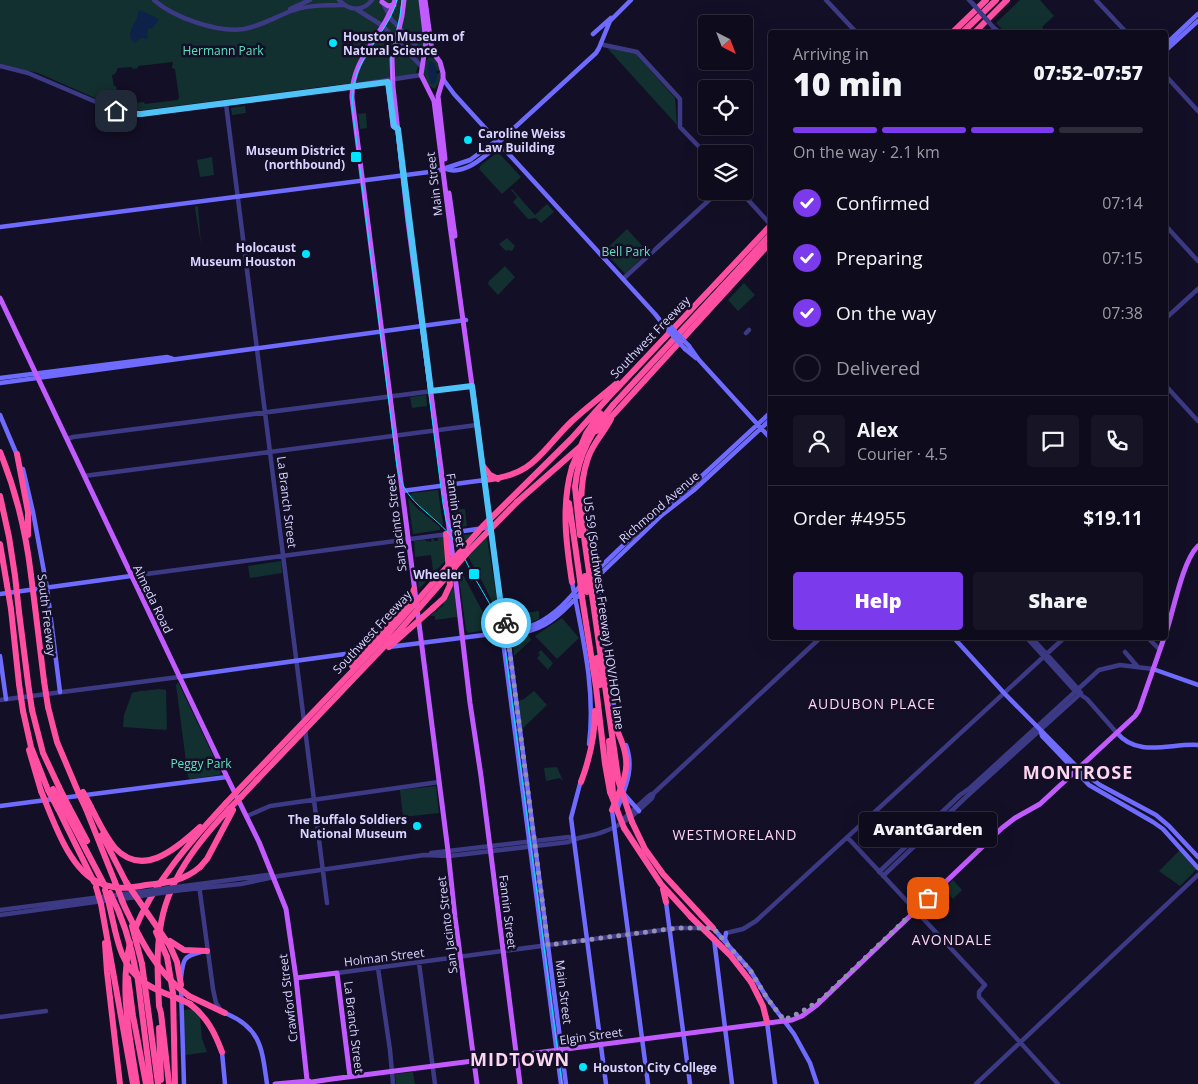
<!DOCTYPE html>
<html lang="en">
<head>
<meta charset="utf-8">
<style>
	:root { --surface:#0e0b1c; --page:#171425; --text:#f1f3f6; --muted:#9b9ba3; --line:#2e2b3b; --accent:#7c3aed }
	body { margin:0; font-family:"Open Sans",sans-serif; background:var(--page); color:var(--text); height:100vh; display:flex; flex-direction:column; font-size:19px; white-space:nowrap }
	* { box-sizing:border-box; margin:0 }
	p { font-size:16px; color:var(--muted) }
	.icon { flex:none; width:28px; height:28px; fill:none; stroke:currentColor; stroke-width:2; stroke-linecap:round; stroke-linejoin:round }
	.map { position:relative; flex:1; overflow:hidden }
	.panel { position:absolute; left:768px; top:30px; width:400px; height:610px; display:flex; flex-direction:column; background:var(--surface); border-radius:5px; box-shadow:0 5px 20px #0002,0 0 0 1px var(--line) }
	.panel>* { flex:none }
	.needle { width:32px; rotate:138deg }
	.tools { position:absolute; left:698px; top:15px; display:grid; gap:10px }
	.tools a { display:grid; place-items:center; width:55px; height:55px; border-radius:5px; background:var(--surface); box-shadow:0 5px 20px #0002,0 0 0 1px var(--line); font-size:25px }
	.pin { position:absolute; display:grid; place-items:center; width:42px; height:42px; color:#fff; margin:-21px; border-radius:10px; box-shadow:0 2px 8px #0006 }
	.courier { position:absolute; display:grid; place-items:center; width:50px; height:50px; margin:-25px; border:4px solid #4fc3f7; border-radius:50%; background:#fff; color:#222; box-shadow:0 1px 6px #0007 }
	.bubble { position:absolute; height:35px; border-radius:5px; background:var(--surface); box-shadow:0 5px 20px #0002,0 0 0 1px var(--line); font-size:16px; font-weight:800; line-height:35px; text-align:center }
	.head em { font-style:normal; font-weight:800 }
	.head div { display:flex; flex-direction:column-reverse }
	.head { display:flex; align-items:center; justify-content:space-between; height:85px; padding:0 25px }
	h1 { font-size:32px; font-weight:800; line-height:38px }
	.bar { display:grid; grid-template-columns:repeat(4,1fr); gap:8px 5px; align-content:center; height:60px; padding:0 25px }
	.bar i { height:6px; border-radius:4px; background:var(--line) }
	.bar .on { background:var(--accent) }
	.bar p { grid-column:span 4 }
	.line { display:flex; align-items:center; gap:12px; padding:0 25px; border-top:1px solid var(--line) }
	.line div { flex:1 }
	.round { display:grid; place-items:center; flex:none; width:52px; height:52px; border-radius:5px; background:var(--page) }
	ol { padding:0 25px; list-style:none }
	li { display:flex; align-items:center; gap:15px; height:55px }
	li p { margin-inline-start:auto }
	li .icon { padding:5px; border-radius:50%; background:var(--accent); color:#fff; stroke-width:4 }
	li:last-child { color:var(--muted) }
	li i { width:28px; height:28px; border:2px solid var(--line); border-radius:50% }
	.cta { display:flex; gap:10px; margin-top:auto; padding:10px 25px }
	.cta a { flex:1; height:58px; border-radius:5px; background:var(--accent); color:#fff; font-size:20px; font-weight:800; line-height:58px; text-align:center }
	.cta a+a { background:var(--page); color:var(--text) }
	.map>svg:first-child { display:block }
</style>
</head>
<body>
<div class="map">
<svg width="1198" height="1084" viewBox="0 0 1198 1084">
	<rect width="100%" height="100%" fill="#130f26"/>
	<path fill="#12302f" fill-rule="evenodd" d="M0,0H419L424,43L416,73L414,75L145,110L136,111L120,109L38,73L0,64ZM173,62L172,68L175,69L179,97L178,100L145,104L144,102L135,103V105L124,106L116,104L115,91H117L116,86H114L112,75L115,74L118,68L132,67V69L138,68V66Z
		M1020,0H1040L1054,16L1042,27L1046,32H1005L996,23Z
		M609,48L636,54L675,98L677,125L608,49Z
		M429,57L435,59L441,70L437,71L433,62L431,83L432,84H434L437,74L441,71L440,81L435,89L429,86C423,76 421,67 429,57Z
		M245,106L246,113L232,115L231,108Z
		M366,113L367,128L360,129L358,114Z
		M498,152L521,177L502,194L479,169L481,165Z
		M212,157L214,175L200,177L197,160Z
		M512,189L535,215L547,204L554,212L541,223L536,218L528,219L513,202L517,197L511,190Z
		M196,206L198,207L201,244L195,208Z
		M627,229L648,252L625,274L604,251Z
		M507,238L515,246L512,251L508,250L506,251L499,244Z
		M505,266L515,277L498,295L488,284L489,281Z
		M744,283L755,295L738,311L728,300Z
		M426,395L427,406L412,408L410,397Z
		M438,490L443,524L442,525L419,506L409,495L413,493Z
		M408,498L417,508L440,527V530L413,534Z
		M465,509L467,526L454,528L452,510Z
		M486,532L500,619L485,587L457,536Z
		M444,536L447,559L419,589L417,572L433,570L431,555L415,557L414,541L425,540L428,542V539L429,542H431L432,538L435,541H438V538Z
		M281,561L282,573L250,578L248,566Z
		M460,569L485,616L487,630L468,633L466,630L458,570Z
		M453,576L457,617L435,620V616H430L444,605L443,602Z
		M539,611V619L520,626L511,627L510,624L517,623V619H520L519,614Z
		M562,618L579,638L557,659L535,636Z
		M528,635L531,640L514,656L512,637Z
		M541,650L553,663L548,670L537,658L540,655L538,653Z
		M178,682L221,772L219,775L190,779L188,777L176,685Z
		M159,689L166,690L167,729L165,730L123,727L124,715L132,693C136,691 152,690 159,689Z
		M534,691L547,705L521,730L518,701L524,699Z
		M557,767L563,781L560,778L546,781L544,768Z
		M436,786L439,813L403,817L400,790Z
		M1180,850L1197,869L1180,886L1159,871Z
		M953,880L962,890L953,899L944,889Z
		M192,1009L200,1016L202,1039L207,1052L186,1055H184V1010Z
		M413,1072L415,1084H396L395,1074Z"/>
	<path fill="#0c2248" d="M139,10C145,12 152,16 159,19L153,28L148,29L147,39L141,38L135,43C125,36 133,26 137,18C138,15 138,13 139,10Z
		M430,61L433,62C437,69 439,78 434,84H432C428,77 426,68 430,61Z"/>
	<g fill="none" stroke-linecap="round" stroke-linejoin="round">
		<path stroke="#3d3a85" stroke-width="4.5" d="M154,0C173,17 217,33 244,29C261,26 277,16 294,10C310,5 327,5 344,5
			M339,0C349,11 363,12 372,0
			M826,0L856,32
			M969,0L973,4
			M1096,0L1126,32
			M382,1L391,19L420,50L425,53
			M290,9L310,0
			M356,9L383,26L422,67
			M993,27L999,32
			M601,43L604,45L637,52L680,99V127L706,154
			M0,66L28,73L115,110L135,115L270,98L421,75
			M1165,75L1198,111
			M226,104L327,903
			M740,191L770,224
			M1165,225L1198,261
			M623,279L719,191
			M1165,319L1198,289
			M746,333L749,330
			M1165,385L1198,421
			M67,439L73,437L472,386
			M84,476L477,425
			M131,576L448,534
			M1027,638L1075,691L1087,699L1117,733
			M1032,638L1079,690
			M1148,638L1160,650
			M1125,652L1137,666
			M0,700L179,677
			M247,816L270,806L439,782
			M621,821L650,795L654,793L820,638
			M848,838L985,985L979,992V997L1058,1084
			M431,853L569,837L574,839
			M879,872L960,795L970,788L1099,670L1120,665L1153,669
			M883,876L966,797L1081,693
			M199,885L213,989L216,1003L220,1009
			M184,886L267,875L273,877
			M182,890L241,884L279,876L424,855L449,856L569,842C578,836 590,837 600,833C624,825 634,815 652,798L654,793
			M120,899L137,897
			M0,910L140,892
			M0,915L110,900
			M726,933L743,929L756,921L1064,638
			M419,963L435,1084
			M378,968L390,1050L393,1084
			M337,973L677,928H712
			M0,1017L46,1011
			M976,1084L1198,875"/>
		<path stroke="#6f6bff" stroke-width="4.5" d="M593,34L611,18
			M1165,45L1198,14
			M1165,51L1198,21
			M443,79L454,94L655,314L666,328
			M446,169C465,176 486,155 499,144L501,140L596,53L599,48L610,21L631,0
			M0,227L437,171L470,160L496,141L501,140
			M689,346L699,360L770,438
			M685,349L696,358
			M0,378L167,357L173,359
			M0,383L466,320
			M0,415L17,455
			M478,429L500,597L502,633L561,1084
			M23,469L33,512L47,588L60,692
			M402,491L485,480
			M450,533L491,527
			M600,571L602,597L601,624L616,718L619,729
			M589,578L659,511L690,487L770,413
			M572,582C582,635 596,689 589,744
			M590,584L662,515L694,490L770,420
			M0,594L131,576
			M501,605L504,609L507,630L566,1084
			M505,631C512,628 521,629 528,627C551,620 566,602 581,585
			M954,638L1004,693L1082,772L1100,785L1156,815L1169,826L1198,857
			M389,647L500,633C538,637 556,619 581,593
			M0,656L6,699
			M1153,669L1198,685
			M179,677L367,651
			M1041,732L1042,736L1089,785L1153,822L1163,829L1198,868
			M1117,733C1138,758 1171,743 1198,745
			M581,780L571,818L606,1084
			M624,794L639,811
			M62,798L227,777
			M0,806L54,799
			M612,810L648,1084
			M617,810C625,788 635,769 626,745
			M666,902L690,1084
			M713,928L750,970L767,998L794,1034L810,1063L817,1084
			M726,933L725,939L727,943
			M714,939L732,1084
			M181,978C183,960 183,956 201,952
			M181,988L184,1084
			M225,1013C262,1028 262,1050 267,1084
			M767,1022L775,1084
			M222,1052L225,1084"/>
		<path stroke="#c25bff" stroke-width="5" d="M395,0C384,36 351,57 352,98L448,851L455,917L477,1084
			M404,0L402,16L392,59L393,87L408,222L453,558L470,703L481,776L520,1084
			M421,0L426,42L421,75L434,101L450,226L478,429
			M425,0L432,51L440,62L443,73V79L438,96L445,159
			M382,2L388,6L394,5
			M388,82L393,126L398,129
			M449,193L455,236
			M0,298L227,777L259,842L286,909L296,978L307,1080
			M1165,636C1173,614 1182,561 1198,546
			M296,978L337,973L350,1077
			M275,1084L309,1081
			M308,1084L312,1082L332,1079L792,1020L802,1016L817,1005L1002,828L1015,818L1040,804L1135,716L1139,710L1164,638"/>
		<path stroke="#ff4fa3" stroke-width="6" d="M953,32L986,0
			M963,32L996,0
			M975,32L1007,0
			M606,400L770,226
			M613,405L770,235
			M596,431L614,414L770,243
			M0,452C16,491 26,533 31,575
			M17,454L28,512V535
			M483,466L490,475L498,479
			M485,480C535,475 539,453 572,421C586,408 602,396 617,383
			M575,487L580,535
			M0,496L9,537L15,576
			M517,502L582,445
			M569,503L580,580
			M585,511L599,567
			M0,544L7,585
			M589,572C584,535 575,495 588,458C593,443 604,433 611,419
			M572,582C566,543 561,505 572,467
			M591,588L618,777
			M582,597L596,687L605,764L610,792
			M35,607L44,681
			M433,608L444,598L450,585L446,534
			M11,609L19,684
			M19,612L28,683
			M401,612L411,598L414,589
			M597,658L600,685
			M48,707L57,742L79,794
			M32,710L43,753L59,787
			M23,711L31,747L48,790
			M612,719C632,762 630,767 612,810
			M609,741L613,793
			M29,750L41,791
			M581,782C590,758 595,736 595,711
			M241,797L257,780
			M69,807L87,841
			M91,807C98,821 105,836 115,848C144,879 177,847 200,827
			M64,808L105,886
			M58,809L94,882
			M86,809L115,882
			M632,822L645,849L663,874L713,928
			M624,828L661,884L691,917
			M102,835L126,882
			M200,867L207,859L233,810
			M663,889L666,902
			M101,904L133,1084
			M134,931C154,882 190,842 226,803
			M170,941L184,950L207,951
			M105,943L107,972L120,1084
			M130,943C119,990 130,1037 137,1084
			M170,946L177,962L181,985
			M167,957L173,993L175,1084
			M142,964L158,1084
			M137,973L151,1084
			M128,978L133,1016L146,1084
			M751,982L763,1006L767,1022
			M189,996L225,1013
			M190,1004C207,1017 215,1033 222,1052
			M159,1028L161,1080
			M169,1084L161,1013L159,1006C158,981 156,955 160,930C166,882 197,843 229,809"/>
		<path stroke="#00e5ff" stroke-width="1" d="M397,0C391,24 371,43 360,66C354,78 353,91 352,104L397,467C404,503 429,510 450,535C460,547 466,562 473,575C484,594 496,613 503,633L562,1084
			M402,0L400,17L391,56L392,95L401,176L443,504L446,520L453,533"/>
		<path stroke="#3d3a85" stroke-width="4.5" d="M973,4L993,27
			M140,892L184,886
			M140,896L182,890"/>
		<path stroke="#6f6bff" stroke-width="4.5" d="M669,325L689,346
			M666,328L685,349"/>
		<path stroke="#ff4fa3" stroke-width="6" d="M572,467L586,434L600,413
			M575,487C578,455 592,430 613,405
			M589,572L591,588
			M31,575L35,607
			M15,576L19,612
			M585,576L587,592
			M580,580L582,597
			M7,585L11,609
			M389,647L433,608
			M352,666L401,612
			M44,681L48,707
			M28,683L32,710
			M19,684L23,711
			M617,777L632,822
			M257,780L399,631L468,552L517,502
			M59,787L69,807
			M53,789L64,808
			M48,790L58,809
			M41,791C53,819 69,871 100,883C115,890 131,888 146,885C166,883 184,881 200,867
			M83,792L91,807
			M610,792L624,828
			M79,794L86,809
			M226,803L387,635L483,526L571,439L606,400
			M229,809L241,797
			M115,882L124,905
			M126,882L170,946
			M96,887L101,904
			M105,890C116,921 114,963 145,983C159,993 175,996 190,1004
			M110,893C123,918 131,944 136,972
			M122,901C139,937 156,973 189,996
			M691,917L730,955L751,982
			M132,926L142,964
			M156,932L167,957"/>
	</g>
	<g fill="none" stroke-linecap="round" stroke-linejoin="round">
		<path stroke="#948fb3" stroke-width="5" stroke-dasharray="0 9" d="M506,623L548,945L677,928H713L750,970L767,998L784,1020L801,1012L822,999L928,898"/>
		<path stroke="#4fc3f7" stroke-width="6" d="M116,111L135,114H141L388,82L394,126L398,129L431,391L472,386L501,606L504,609L506,623"/>
	</g>
	<g fill="#00e5ff" stroke="#130f26" stroke-width="2">
		<circle cx="333" cy="43" r="5"/>
		<circle cx="468" cy="140" r="5"/>
		<rect x="350" y="151" width="12" height="12" rx="2.5"/>
		<circle cx="306" cy="254" r="5"/>
		<rect x="468" y="568" width="12" height="12" rx="2.5"/>
		<circle cx="417" cy="826" r="5"/>
		<circle cx="583" cy="1067" r="5"/>
	</g>
	<g text-anchor="middle" dominant-baseline="central" stroke-width="5" stroke-linejoin="round" paint-order="stroke">
		<g font-size="12" font-weight="bold" fill="#d9d4ff" stroke="#130f26" text-anchor="end">
			<text x="343" y="36" text-anchor="start">Houston Museum of<tspan x="343" dy="14">Natural Science</tspan></text>
			<text x="478" y="133" text-anchor="start">Caroline Weiss<tspan x="478" dy="14">Law Building</tspan></text>
			<text x="345" y="150">Museum District<tspan x="345" dy="14">(northbound)</tspan></text>
			<text x="296" y="247">Holocaust<tspan x="296" dy="14">Museum Houston</tspan></text>
			<text x="463" y="574">Wheeler</text>
			<text x="407" y="819">The Buffalo Soldiers<tspan x="407" dy="14">National Museum</tspan></text>
			<text x="593" y="1067" text-anchor="start">Houston City College</text>
		</g>
		<g font-size="12" fill="#5fe0c0" stroke="#130f26">
			<text x="223" y="50">Hermann Park</text>
			<text x="626" y="251">Bell Park</text>
			<text x="201" y="763">Peggy Park</text>
		</g>
		<g font-size="12" fill="#d9d4ff" stroke="#130f26">
			<text transform="translate(434 184) rotate(-97)">Main Street</text>
			<text transform="translate(650 337) rotate(-46)">Southwest Freeway</text>
			<text transform="translate(287 502) rotate(83)">La Branch Street</text>
			<text transform="translate(659 507) rotate(-41)">Richmond Avenue</text>
			<text transform="translate(456 510) rotate(82)">Fannin Street</text>
			<text transform="translate(396 523) rotate(-97)">San Jacinto Street</text>
			<text transform="translate(153 599) rotate(64)">Almeda Road</text>
			<text transform="translate(604 613) rotate(82)">US 59 (Southwest Freeway) HOV/HOT lane</text>
			<text transform="translate(47 615) rotate(83)">South Freeway</text>
			<text transform="translate(372 632) rotate(-47)">Southwest Freeway</text>
			<text transform="translate(508 912) rotate(83)">Fannin Street</text>
			<text transform="translate(447 925) rotate(-97)">San Jacinto Street</text>
			<text transform="translate(384 957) rotate(-7)">Holman Street</text>
			<text transform="translate(564 992) rotate(83)">Main Street</text>
			<text transform="translate(288 998) rotate(-97)">Crawford Street</text>
			<text transform="translate(354 1027) rotate(83)">La Branch Street</text>
			<text transform="translate(591 1036) rotate(-8)">Elgin Street</text>
		</g>
		<g font-size="14" letter-spacing="1" fill="#ffd6f0" stroke="#130f26">
			<text x="872" y="703">AUDUBON PLACE</text>
			<text x="735" y="834">WESTMORELAND</text>
			<text x="952" y="939">AVONDALE</text>
		</g>
		<g font-size="18" font-weight="bold" letter-spacing="1" fill="#ffd6f0" stroke="#130f26">
			<text x="1078" y="772">MONTROSE</text>
			<text x="520" y="1059">MIDTOWN</text>
		</g>
	</g>
</svg>
<div class="tools">
<a><svg class="needle" viewBox="-14 -14 28 28"><path d="M0-13l5 13h-10z" fill="#e53935"/><path d="M0 13l5-13h-10z" fill="#9b9ba3"/></svg></a>
<a><svg class="icon" aria-label="locate" viewBox="0 0 24 24"><circle cx="12" cy="12" r="6"/><path d="M12 2v4M12 18v4M2 12h4M18 12h4"/></svg></a>
<a><svg class="icon" aria-label="layers" viewBox="0 0 24 24"><path d="M12 4l9 5-9 5-9-5zM3 14l9 5 9-5"/></svg></a>
</div>
<div class="pin" style="left:928px;top:898px;background:#ea580c"><svg class="icon" aria-label="bag" viewBox="0 0 24 24"><path d="M5 8h14l-1 12H6zM9 8a3 3 0 0 1 6 0"/></svg></div>
<div class="pin" style="left:116px;top:111px;background:#1f2937"><svg class="icon" aria-label="home" viewBox="0 0 24 24"><path d="M3 11l9-7 9 7M6 9v11h12V9"/></svg></div>
<div class="courier" style="left:506px;top:623px"><svg class="icon" aria-label="bike" viewBox="0 0 24 24"><circle cx="6" cy="16" r="4"/><circle cx="18" cy="16" r="4"/><path d="M6 16l4-8h5l3 8M10 8l3 8H6M13 5h3"/></svg></div>
<div class="bubble" style="left:859px;top:812px;width:138px">AvantGarden</div>
<section class="panel">
<div class="head"><div><h1>10 min</h1><p>Arriving in</p></div><em>07:52–07:57</em></div>
<div class="bar"><i class="on"></i><i class="on"></i><i class="on"></i><i></i><p>On the way · 2.1 km</p></div>
<ol>
<li><svg class="icon" aria-label="check" viewBox="0 0 24 24"><path d="M5 12l5 5 9-10"/></svg>Confirmed<p>07:14</p></li>
<li><svg class="icon" aria-label="check" viewBox="0 0 24 24"><path d="M5 12l5 5 9-10"/></svg>Preparing<p>07:15</p></li>
<li><svg class="icon" aria-label="check" viewBox="0 0 24 24"><path d="M5 12l5 5 9-10"/></svg>On the way<p>07:38</p></li>
<li><i></i>Delivered</li>
</ol>
<div class="line" style="height:90px"><a class="round"><svg class="icon" aria-label="person" viewBox="0 0 24 24"><circle cx="12" cy="8" r="4"/><path d="M4 21q1-7 8-7t8 7"/></svg></a><div><b>Alex</b><p>Courier · 4.5</p></div><a class="round"><svg class="icon" aria-label="chat" viewBox="0 0 24 24"><path d="M4 5h16v11H9l-5 4z"/></svg></a><a class="round"><svg class="icon" aria-label="phone" viewBox="0 0 24 24"><path d="M5 4h4l2 5-3 2q2 4 5 5l2-3 5 2v4C11 20 4 13 5 4z"/></svg></a></div>
<div class="line" style="height:65px"><div>Order #4955</div><b>$19.11</b></div>
<div class="cta"><a>Help</a><a>Share</a></div>
</section>
</div>
</body>
</html>
